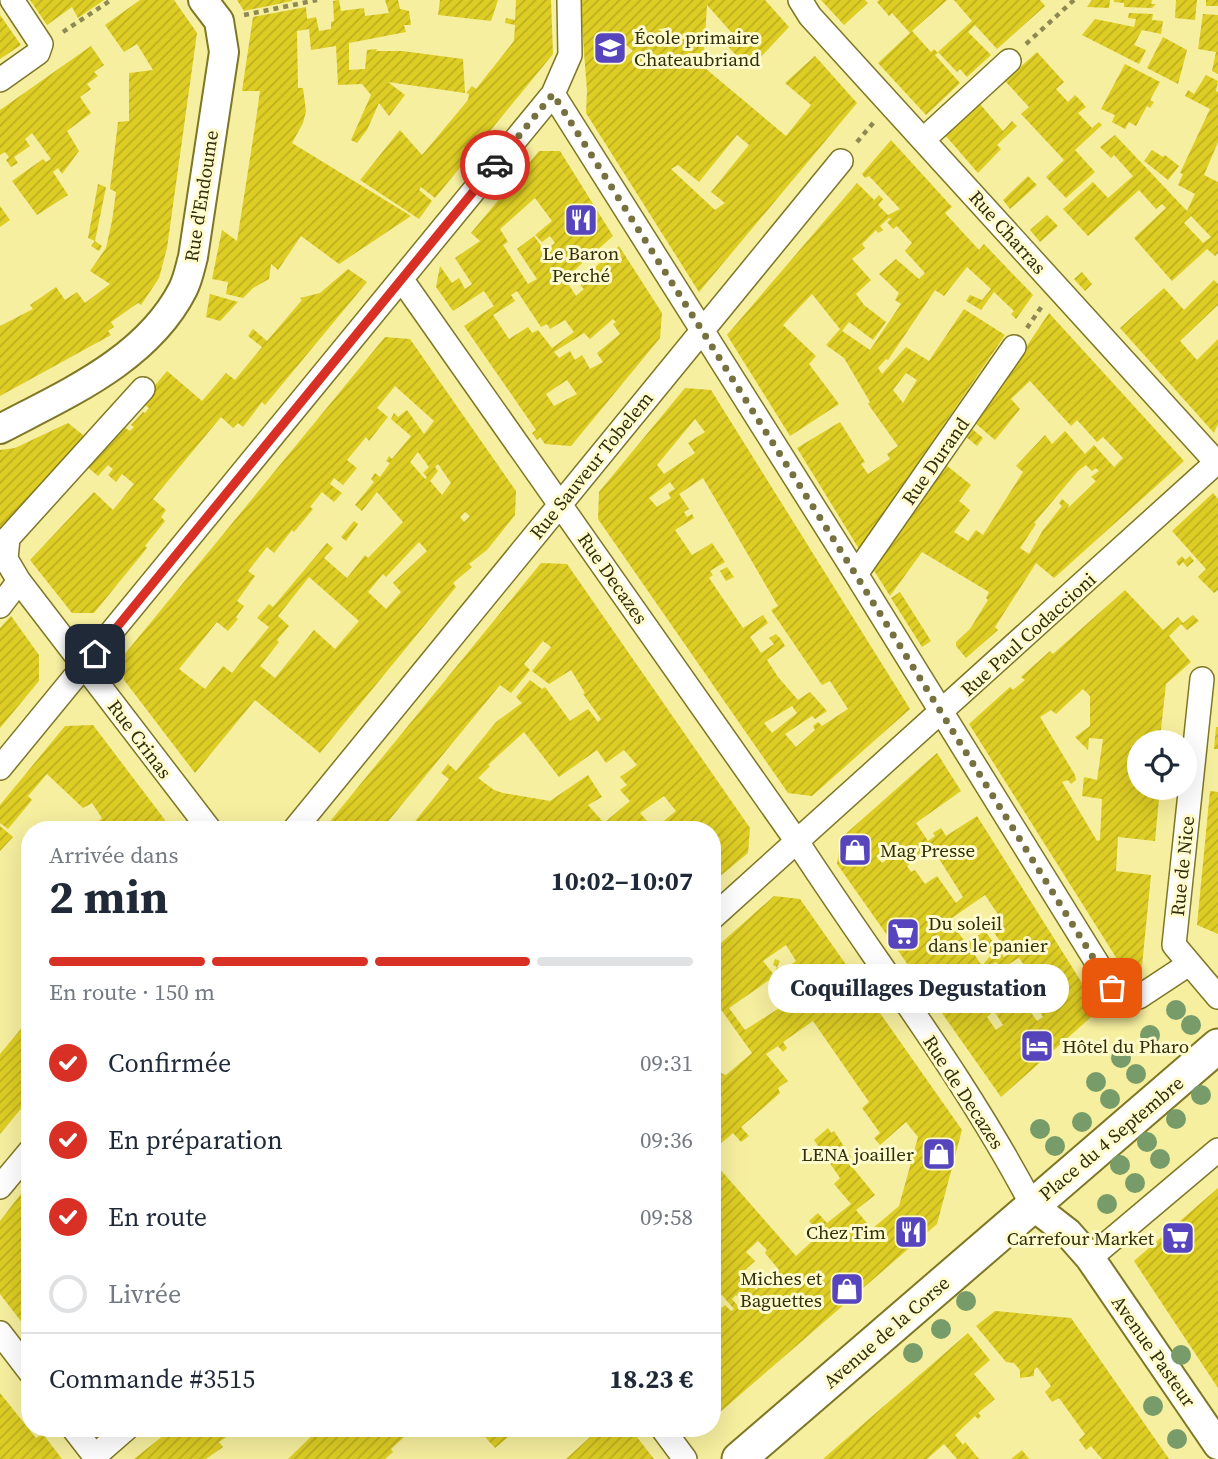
<!DOCTYPE html>
<html lang="fr">
<head>
<meta charset="utf-8">
<style>
	:root { --surface:#fff; --page:#f6f6f7; --text:#1f2937; --muted:#747a83; --line:#e0e1e3; --accent:#d93025 }
	body { margin:0; font-family:"Source Serif 4",serif; background:var(--page); color:var(--text); height:100vh; display:flex; flex-direction:column; font-size:26px; white-space:nowrap }
	* { box-sizing:border-box; margin:0 }
	p { font-size:23px; color:var(--muted) }
	.icon { flex:none; width:38px; height:38px; fill:none; stroke:currentColor; stroke-width:2; stroke-linecap:round; stroke-linejoin:round }
	.map { position:relative; flex:1; overflow:hidden }
	.sheet { position:absolute; left:21px; top:821px; width:700px; height:616px; display:flex; flex-direction:column; background:var(--surface); border-radius:28px; box-shadow:0 7px 28px #0002 }
	.sheet>* { flex:none }
	.fabs { position:absolute; left:1127px; top:730px; display:grid; gap:14px }
	.fabs a { display:grid; place-items:center; width:70px; height:70px; border-radius:50%; background:var(--surface); box-shadow:0 7px 28px #0002; font-size:35px }
	.pin { position:absolute; display:grid; place-items:center; width:60px; height:60px; color:#fff; margin:-30px; border-radius:14px; box-shadow:0 4px 10px #0006 }
	.courier { position:absolute; display:grid; place-items:center; width:70px; height:70px; margin:-35px; border:5px solid #d93025; border-radius:50%; background:#fff; color:#222; box-shadow:0 2px 9px #0007 }
	.bubble { position:absolute; height:49px; border-radius:24px; background:var(--surface); box-shadow:0 7px 28px #0002; font-size:23px; font-weight:700; line-height:49px; text-align:center }
	.summary em { font-style:normal; font-weight:700 }
	.summary div { display:flex; flex-direction:column-reverse }
	.summary { display:flex; align-items:center; justify-content:space-between; height:119px; padding:0 28px }
	h1 { font-size:46px; font-weight:700; line-height:52px }
	.bar { display:grid; grid-template-columns:repeat(4,1fr); gap:10px 7px; align-content:center; height:84px; padding:0 28px }
	.bar i { height:9px; border-radius:5px; background:var(--line) }
	.bar .on { background:var(--accent) }
	.bar p { grid-column:span 4 }
	.line { display:flex; align-items:center; gap:18px; padding:0 28px; border-top:2px solid var(--line) }
	.line div { flex:1 }
	ol { padding:0 28px; list-style:none }
	li { display:flex; align-items:center; gap:21px; height:77px }
	li p { margin-inline-start:auto }
	li .icon { padding:7px; border-radius:50%; background:var(--accent); color:#fff; stroke-width:4 }
	li:last-child { color:var(--muted) }
	li i { width:38px; height:38px; border:4px solid var(--line); border-radius:50% }
	.map>svg:first-child { display:block }
</style>
</head>
<body>
<div class="map">
<svg width="1218" height="1459" viewBox="0 0 1218 1459">
	<defs>
		<pattern id="building-hatch" width="6" height="6" patternUnits="userSpaceOnUse" patternTransform="scale(1.75)"><rect width="6" height="6" fill="#ddcd24"/><path d="M-1 1l2-2M0 6l6-6M5 7l2-2" fill="none" stroke="#beb01f"/></pattern>
	</defs>
	<rect width="100%" height="100%" fill="#f6ef9f"/>
	<path fill="url(#building-hatch)" fill-rule="evenodd" d="M30,0H104L78,18L72,7L47,25Z
		M140,0H174L197,33L167,248L159,278L141,305L138,303L111,322L114,327L108,331L111,335L0,396V326L33,309L30,305L56,287L65,300L77,292L85,303L110,284L90,271L106,248L112,221L116,192L110,189L118,122L129,121V73L153,70L137,44L124,52L105,25Z
		M237,0H292V1L244,11Z
		M339,0L341,11L364,8L365,16L389,13L385,0H398L400,9L409,11L411,25H404L406,32L349,43V70L365,69L367,50L377,49L376,51H402L463,59L465,93L388,82L405,95L389,116L379,103L367,130L357,143L351,140L371,95L362,84L338,85L336,46L311,50L309,29L297,31L298,88H303L306,111L303,123L292,143L411,216L339,264L301,236L278,270L271,264L269,279L253,288L243,298L226,294L228,282L212,279L222,230L237,241L256,120L260,91H242L253,17L306,7L307,19L316,17L319,31L331,29V22L334,21L333,1Z
		M440,0H498L491,21L438,15Z
		M516,0H551L553,54L435,198L421,187L419,190L432,201L419,219L360,180L400,130L422,155L428,148L468,100L469,94L466,93L472,86L476,89L514,41L515,25L505,23L506,18L515,20Z
		M580,0H765L789,27L758,60L756,59L747,67L722,40L731,32L707,5L704,53H687L786,136L811,105L785,83L815,56L857,103L699,292L586,113L587,91ZM669,28V38L658,29ZM617,37L633,51L617,64ZM737,135L749,145L711,192L725,203L715,210L671,169L678,165L699,182Z
		M821,0H865L868,3L844,25Z
		M879,0H947L912,31L931,52L934,49L938,53L935,55L960,83L926,115L878,63L910,33L892,13L889,16L877,2Z
		M954,0H1040L1045,6L997,49L975,25L968,32L991,55L967,77L960,69L957,72L938,52L972,21Z
		M1110,0L1109,8L1087,7L1092,0Z
		M1114,0H1152L1151,4H1156L1152,8L1124,7V3L1114,2Z
		M1176,0H1197L1195,20L1175,18Z
		M1206,0H1218V6H1206Z
		M1129,13L1153,14L1152,20L1163,21L1161,34L1142,30L1134,45L1146,50L1139,64L1082,35L1095,19L1134,27L1136,19L1128,18Z
		M1203,14L1218,15V74L1212,71L1216,52L1198,49Z
		M0,15L21,45L0,59Z
		M1163,37L1187,50L1178,84L1147,68Z
		M91,46L104,65L94,72L98,76L87,84L91,89L80,97L91,113L67,131L79,151L62,174L58,168L53,172L68,195L37,215L12,181L43,159L46,162L51,159L32,133L25,139L30,146L14,157L18,163L11,167L6,160L9,157L5,152L0,155V110Z
		M1037,52L1064,82L1056,89L1068,102L1075,95L1081,101L1086,107L1078,113L1092,128L1099,122L1102,125L1075,150L1095,172L1066,198L1046,177L1064,160L1021,114L1029,107L1005,81Z
		M1125,64L1160,82L1150,100L1154,102L1150,108L1147,106L1136,126L1129,122L1125,129L1112,122L1115,115L1101,109Z
		M1206,75L1218,81L1216,91L1218,92V142L1204,175L1218,182V253L1215,256L1207,249L1172,281L1134,238L1166,208L1162,204L1156,209L1139,190L1088,236L1063,209L1093,182L1108,198L1133,176L1114,155L1111,158L1100,147L1115,135L1187,211L1195,194L1178,185L1183,174L1180,173L1210,109L1185,96L1188,90L1194,94ZM1191,216L1211,237L1203,243L1184,223Z
		M980,104L1003,131L1012,121L1017,126L997,145L1001,149L978,173L945,135Z
		M891,140L952,207L945,213L979,250L984,244L1033,295L1016,319L1011,314L1014,311L994,292L981,310L966,301L970,295L982,300L991,289L967,267L944,296L935,290L888,360L886,359L878,368L882,374L906,347L929,361L964,309L1005,335L859,549L797,448L840,422L865,462L861,464L868,474L890,459L887,454L898,446L868,404L870,402L844,358L826,345L840,329L812,294L783,325L816,356L809,364L839,404L790,436L727,335L857,183L874,200L879,195L883,199L878,205L888,215L900,209L869,176L865,178L862,174ZM889,218L891,219L887,222L893,229L897,226L912,243L905,251L925,273L919,279L896,259L879,274L899,293L895,300L901,304L870,350L842,331L849,322L873,340L886,322L864,305L856,294L871,280L852,259L865,248L862,244L876,230L878,233L883,230L880,226ZM906,373L917,380L903,403L893,390Z
		M1152,150L1163,157L1165,155L1179,166L1168,180L1144,161Z
		M539,151H560L613,236L595,252L597,255L594,258L591,255L565,279L576,296L584,289L581,286V280L619,246L662,313L660,338L571,446L545,444L540,437L537,440L532,433L536,430L464,326L494,306L484,291L453,311L436,287L440,266L452,283L459,278L465,289L472,284L455,258L480,241L471,233ZM535,198L552,221L535,235L542,242L550,236L555,243L545,251L534,236L517,249L537,279L528,284L503,245L508,242L500,229ZM517,291L541,327L547,324L550,329L565,320L574,332L552,348L538,330L532,333L528,327L509,339L493,315L515,301L511,295ZM613,319L616,322L613,324L620,334L597,353L603,362L590,369L582,355L575,360L570,351L559,358L554,352L584,333L590,339ZM567,380L577,394L554,406L546,394Z
		M1028,176L1037,185L1010,209L1003,200Z
		M98,184L106,187L95,241L88,238Z
		M0,206L10,220L0,227Z
		M1047,215L1058,226L1040,242L1030,230Z
		M95,241L102,246L99,251L91,246Z
		M348,269L367,282L265,405L262,402L243,427L238,423L233,428L221,417L153,499L166,510L161,517L165,521L145,546L147,548L94,613H72L30,560L94,492L113,510L134,484L122,474L116,482L108,475L113,469L108,465L98,476L85,465L122,426L130,431L134,427L131,425L143,412L145,413L149,408L141,402L167,371L202,401L226,373L235,380L262,347L248,336L253,329L267,341L302,300L300,298L320,293Z
		M1082,272L1092,284L1085,291L1074,279Z
		M1214,280L1218,284V305L1180,341L1197,360L1218,339V424L1214,433L1120,328L1164,288L1184,310Z
		M210,294L238,302L220,321L206,317Z
		M1049,313L1184,461L1054,578L1036,563L995,627L998,630L966,658L956,646V642L970,629L988,600L986,598L989,592L922,552L890,596L873,569L946,465L971,485L959,501L970,510L954,532L968,541L976,530L983,535L1023,472L1016,466L1045,435L1052,444L1065,431L1085,454L1094,445L1114,467L1123,458L1103,437L1097,442L1077,420L1071,426L1030,381L1011,399L1020,409L995,440L975,423ZM1086,465L1092,471L1096,468L1099,471L1091,477L1096,481L1067,509L1069,505L1062,499L1059,503L1062,506L1043,530L1029,554L1020,548L1036,524L1034,523L1078,471Z
		M385,337L410,339L516,491L515,515L487,550L469,564L472,567L453,583L456,587L320,753L255,700L195,773L124,680V655ZM395,386L434,421L424,434L407,410L398,417L394,413L391,419L411,436L392,459L389,456L386,461L390,463L380,477L375,473L371,479L374,482L355,505L362,511L377,492L403,522L368,558L365,555L347,578L324,558L333,548L327,543L273,607L269,604L257,618L269,627L247,654L232,673L223,666L205,689L179,669L217,622L228,631L238,619L236,617L244,606L237,601L255,576L248,571L267,547L274,553L292,530L294,532L313,509L310,507L322,492L334,502L342,493L330,484L334,478L343,485L357,468L347,460L366,437L369,441L388,417L377,408ZM418,452L429,467L423,473L427,477L425,479L410,462ZM438,464L451,483L442,495L430,481L438,471L435,467ZM465,512L470,516L464,522L460,517ZM419,542L427,551L393,583L401,592L386,609L368,592L383,574L386,577ZM309,577L359,621L335,649L314,630L275,678L260,666L279,642L277,640L289,626L278,616Z
		M685,388L711,390L910,709L812,796L788,793L598,519L599,492ZM695,419L705,432L688,443L695,453L664,474L657,465ZM703,478L778,606L771,610L822,685L830,681L848,709L822,726L818,722L813,726L815,730L796,747L785,734L812,716L815,719L827,711L810,692L798,700L778,677L767,660L785,646L781,639L776,634L769,638L774,644L761,653L750,637L768,623L763,615L743,628L709,578L713,575L710,571L725,562L712,543L692,555L675,530L694,518L692,514L687,517L684,512L689,509L679,494ZM670,482L675,489L668,493L671,498L657,507L649,498ZM792,706L797,713L772,733L764,723Z
		M68,423L83,435L84,440L0,530V450L15,448Z
		M971,428L983,438L977,446L965,436Z
		M1213,493L1218,499V590L1214,593L1198,577L1206,569L1172,531Z
		M354,521L358,524L346,541L341,537Z
		M1182,556L1185,560L1190,556L1194,561L1187,567L1183,562L1179,566L1176,562Z
		M541,563L567,564L750,828L748,853L712,883V830H408L449,779L441,773L448,764L456,771L496,722L522,703L516,697L530,680L542,689L545,687L570,721L588,709L598,722L601,719L583,694L585,693L571,670L549,684L532,671L551,647L543,641L524,664L530,670L525,676L511,693L500,685L381,830H323ZM524,732L559,777L597,750L606,763L624,750L637,765L620,777L627,785L620,790L630,801L604,823L588,805L602,797L588,775L550,801L503,793L494,790L478,778L490,766L488,765ZM664,796L676,811L654,829L640,813Z
		M727,567L734,577L726,581L720,571Z
		M1125,590L1163,630L1178,617L1183,623L1193,615L1199,621L1187,630L1181,624L1169,636L1191,662L1166,684L1160,738L1166,740V742H1139V788H1160L1155,841L1118,837L1116,871L1151,875L1141,976L1129,978L969,724L1010,687L1013,690L1025,680L1021,677L1050,651L1053,654ZM1083,689L1090,696V726L1075,737L1088,750L1089,738L1103,739L1097,780L1084,777L1082,796L1102,799L1100,840L1097,841L1062,782L1068,780L1071,784L1076,780L1075,775L1040,717L1051,710L1056,714Z
		M900,592L931,641L922,647L891,598Z
		M11,616L39,655V681L0,728V628Z
		M93,725L165,820V830H106L99,821L102,818L92,803L83,808L47,774L28,796L32,800L8,829L0,823V805L65,726Z
		M1216,727H1218V749H1214Z
		M937,753L961,791L916,823L928,841L935,836L933,833L941,828L946,836L977,816L1099,1010L1001,1097L837,864L841,838ZM931,846L963,897L956,903L937,876L925,884L915,870L911,872L907,866ZM888,848L894,855L882,863L876,856ZM985,895L1001,919L990,927L1009,954L1004,957L985,931L966,943L949,920ZM983,944L991,955L982,966L972,951ZM1019,958L1028,971L1020,975L1009,964ZM996,962L1013,987L1006,991L1003,988L999,990L985,969ZM1022,985L1043,1017L1037,1021L1023,1001L1012,1009L1007,1002L1018,994L1015,990ZM994,1011L1003,1025L996,1030L987,1017Z
		M1210,791L1218,792V934L1197,925Z
		M0,826L13,837L0,851Z
		M774,896L800,899L962,1130L937,1224L712,1419V1315L725,1305L731,1311L734,1309L720,1293L712,1299V1160L796,1256L820,1234L809,1221L818,1213L827,1223L851,1204L834,1184L840,1178L814,1140L828,1128L831,1133L834,1131L856,1165L853,1168L875,1195L856,1210L872,1229L899,1206L918,1137L906,1122L880,1145L874,1138L880,1133L862,1108L869,1102L813,1021L783,1042L787,1048L783,1052L778,1046L766,1054L788,1081L778,1088L780,1093L741,1127L749,1136L741,1142L733,1133L712,1151V1087L718,1083L716,1071L726,1075L752,1053L712,997V951ZM786,945L796,961L783,970L777,967L780,961L775,959L773,965L777,967L774,975L763,961ZM775,976L780,984L770,992L781,1007L745,1030L729,1008ZM758,1241L767,1250L765,1253L779,1270L756,1290L742,1273L755,1261L746,1252ZM736,1295L743,1302L738,1306L732,1299Z
		M30,1018V1098L0,1134V1054Z
		M30,1182V1333L0,1294V1221Z
		M1218,1188V1388L1134,1261Z
		M995,1311L1071,1318L1169,1459H1102L1091,1446L1086,1450L1079,1440L1085,1434L1059,1398L1052,1402L1045,1392L1051,1386L1037,1367L1034,1370V1376L1020,1378V1370L1014,1363L1006,1362L976,1326Z
		M968,1333L990,1360L974,1374L995,1399L978,1413L981,1416L978,1419L975,1416L955,1435L963,1445L965,1442L979,1459H957L944,1444L927,1459H823Z
		M0,1393L36,1438L43,1434L62,1459H0Z
		M173,1428H240L219,1442L223,1447L206,1459H134Z
		M320,1428H414L391,1449L393,1452L385,1459H288Z
		M477,1428H519L495,1448Z
		M600,1428H630L654,1459H566Z
		M1022,1450L1029,1459H1011Z"/>
	<g fill="none" stroke-linecap="round" stroke-linejoin="round">
		<defs>
			<path id="minor" d="M569,0L570,55L553,94L856,574L1112,987L1124,998L1139,997L1189,964
				M800,0L810,16L1218,464
				M0,80L38,53L41,44L12,0
				M924,139L1009,61
				M402,280L798,843C876,963 965,1077 1032,1205
				M143,389L8,538L6,559L19,581L210,830
				M856,574L1014,347
				M0,606L19,581
				M1202,679L1174,945L1218,997
				M0,768L553,94
				M294,830L841,161
				M712,918L1218,461
				M0,1187L30,1151
				M1090,1258L1218,1150
				M0,1333L30,1372
				M73,1428L97,1459
				M662,1428L685,1459
				M95,1456L127,1428"/>
			<path id="tertiary" d="M0,429C66,394 147,360 183,289C188,279 190,268 193,257L224,52L219,21L203,0
				M1032,1205L1068,1233L1090,1258L1218,1445"/>
			<path id="secondary" d="M739,1459L1218,1046"/>
		</defs>
		<use href="#minor" stroke="#7e7726" stroke-width="26"/>
		<use href="#tertiary" stroke="#7e7726" stroke-width="32"/>
		<use href="#secondary" stroke="#7e7726" stroke-width="37"/>
		<path stroke="#8e8952" stroke-width="4.5" stroke-dasharray="5 5" stroke-linecap="butt" d="M244,15L317,0
			M63,32L111,0
			M1026,44L1074,0
			M857,142L874,122
			M1027,328L1042,306"/>
		<use href="#minor" stroke="#fff" stroke-width="23"/>
		<use href="#tertiary" stroke="#fff" stroke-width="28"/>
		<use href="#secondary" stroke="#fff" stroke-width="33"/>
	</g>
	<g fill="#789b6a">
		<circle cx="1176" cy="1010" r="10"/>
		<circle cx="1191" cy="1025" r="10"/>
		<circle cx="1150" cy="1035" r="10"/>
		<circle cx="1121" cy="1058" r="10"/>
		<circle cx="1136" cy="1074" r="10"/>
		<circle cx="1096" cy="1082" r="10"/>
		<circle cx="1201" cy="1095" r="10"/>
		<circle cx="1110" cy="1099" r="10"/>
		<circle cx="1176" cy="1119" r="10"/>
		<circle cx="1082" cy="1122" r="10"/>
		<circle cx="1040" cy="1129" r="10"/>
		<circle cx="1147" cy="1142" r="10"/>
		<circle cx="1055" cy="1146" r="10"/>
		<circle cx="1160" cy="1159" r="10"/>
		<circle cx="1120" cy="1165" r="10"/>
		<circle cx="1135" cy="1183" r="10"/>
		<circle cx="1107" cy="1204" r="10"/>
		<circle cx="966" cy="1301" r="10"/>
		<circle cx="941" cy="1329" r="10"/>
		<circle cx="913" cy="1353" r="10"/>
		<circle cx="1181" cy="1355" r="10"/>
		<circle cx="1153" cy="1406" r="10"/>
		<circle cx="1177" cy="1439" r="10"/>
	</g>
	<g fill="none" stroke-linecap="round" stroke-linejoin="round">
		<path stroke="#767240" stroke-width="7" stroke-dasharray="0 12.6" d="M495,165L553,94L856,575L1112,988"/>
		<path stroke="#d93025" stroke-width="9" d="M95,654L495,165"/>
	</g>
	<defs>
		<symbol id="school-square" viewBox="-11 -11 22 22"><rect x="-9" y="-9" width="18" height="18" rx="4" fill="#5645bc" stroke="#fffbcc"/><path d="M0-5L7-2L0 1L-7-2ZM-4 1L0 2.5L4 1V4Q0 6-4 4Z" fill="#fff"/></symbol>
		<symbol id="restaurant-square" viewBox="-11 -11 22 22"><rect x="-9" y="-9" width="18" height="18" rx="4" fill="#5645bc" stroke="#fffbcc"/><path d="M-5-6h1v4h1v-4h1v4h1v-4h1v5L-1.5 .5V6h-2V.5L-5-1ZM5-6V6H3V1.5H1.5Q1.5-4 5-6Z" fill="#fff"/></symbol>
		<symbol id="shop-square" viewBox="-11 -11 22 22"><rect x="-9" y="-9" width="18" height="18" rx="4" fill="#5645bc" stroke="#fffbcc"/><path d="M-5-2.5h2.3a2.7 3.5 0 0 1 5.4 0H5L5.5 6h-11ZM-1.5-2.5h3a1.5 2.3 0 0 0-3 0Z" fill="#fff"/></symbol>
		<symbol id="supermarket-square" viewBox="-11 -11 22 22"><rect x="-9" y="-9" width="18" height="18" rx="4" fill="#5645bc" stroke="#fffbcc"/><path d="M-6-5.5h2.5l.6 2H6L4.5 2H-2.5L-4.4-4H-6ZM-1.5 3.2a1.3 1.3 0 1 0 .1 0ZM3 3.2a1.3 1.3 0 1 0 .1 0Z" fill="#fff"/></symbol>
		<symbol id="hotel-square" viewBox="-11 -11 22 22"><rect x="-9" y="-9" width="18" height="18" rx="4" fill="#5645bc" stroke="#fffbcc"/><path d="M-6-4.5h1.5V1H6V5H4.5V3h-9V5H-6ZM-4 0a1.8 1.8 0 1 1 3.6 0ZM.5 0V-2.5h3Q6-2.5 6 0Z" fill="#fff"/></symbol>
	</defs>
	<g fill-rule="evenodd">
		<use href="#school-square" x="591" y="29" width="38" height="38"/>
		<use href="#restaurant-square" x="562" y="201" width="38" height="38"/>
		<use href="#shop-square" x="836" y="831" width="38" height="38"/>
		<use href="#supermarket-square" x="884" y="915" width="38" height="38"/>
		<use href="#hotel-square" x="1018" y="1027" width="38" height="38"/>
		<use href="#shop-square" x="920" y="1135" width="38" height="38"/>
		<use href="#restaurant-square" x="892" y="1213" width="38" height="38"/>
		<use href="#supermarket-square" x="1159" y="1219" width="38" height="38"/>
		<use href="#shop-square" x="828" y="1270" width="38" height="38"/>
	</g>
	<g text-anchor="middle" dominant-baseline="central" stroke-width="6" stroke-linejoin="round" paint-order="stroke">
		<g font-size="19" fill="#312e0d" stroke="#fffbcc" text-anchor="start">
			<text x="634" y="37">École primaire<tspan x="634" dy="22">Chateaubriand</tspan></text>
			<text x="581" y="253" text-anchor="middle">Le Baron<tspan x="581" dy="22">Perché</tspan></text>
			<text x="880" y="850">Mag Presse</text>
			<text x="928" y="923">Du soleil<tspan x="928" dy="22">dans le panier</tspan></text>
			<text x="1062" y="1046">Hôtel du Pharo</text>
			<text x="914" y="1154" text-anchor="end">LENA joailler</text>
			<text x="886" y="1232" text-anchor="end">Chez Tim</text>
			<text x="1154" y="1238" text-anchor="end">Carrefour Market</text>
			<text x="822" y="1278" text-anchor="end">Miches et<tspan x="822" dy="22">Baguettes</tspan></text>
		</g>
		<g font-size="19" fill="#312e0d" stroke="#fffbcc">
			<text transform="translate(201 196) rotate(-81)">Rue d'Endoume</text>
			<text transform="translate(1008 232) rotate(48)">Rue Charras</text>
			<text transform="translate(935 461) rotate(-55)">Rue Durand</text>
			<text transform="translate(591 465) rotate(-51)">Rue Sauveur Tobelem</text>
			<text transform="translate(613 578) rotate(55)">Rue Decazes</text>
			<text transform="translate(1028 634) rotate(-42)">Rue Paul Codaccioni</text>
			<text transform="translate(140 739) rotate(53)">Rue Crinas</text>
			<text transform="translate(1182 866) rotate(-84)">Rue de Nice</text>
			<text transform="translate(964 1092) rotate(57)">Rue de Decazes</text>
			<text transform="translate(1111 1138) rotate(-40)">Place du 4 Septembre</text>
			<text transform="translate(886 1332) rotate(-41)">Avenue de la Corse</text>
			<text transform="translate(1154 1351) rotate(55)">Avenue Pasteur</text>
		</g>
	</g>
</svg>
<div class="fabs">
<a><svg class="icon" aria-label="locate" viewBox="0 0 24 24"><circle cx="12" cy="12" r="6"/><path d="M12 2v4M12 18v4M2 12h4M18 12h4"/></svg></a>
</div>
<div class="pin" style="left:1112px;top:988px;background:#ea580c"><svg class="icon" aria-label="bag" viewBox="0 0 24 24"><path d="M5 8h14l-1 12H6zM9 8a3 3 0 0 1 6 0"/></svg></div>
<div class="pin" style="left:95px;top:654px;background:#1f2937"><svg class="icon" aria-label="home" viewBox="0 0 24 24"><path d="M3 11l9-7 9 7M6 9v11h12V9"/></svg></div>
<div class="courier" style="left:495px;top:165px"><svg class="icon" aria-label="car" viewBox="0 0 24 24"><path d="M5 17H2v-5l4-1 3-4h7l3 4 3 1v5h-3M9 17h6M6 11h13"/><circle cx="7" cy="17" r="2"/><circle cx="17" cy="17" r="2"/></svg></div>
<div class="bubble" style="left:768px;top:964px;width:301px">Coquillages Degustation</div>
<section class="sheet">
<div class="summary"><div><h1>2 min</h1><p>Arrivée dans</p></div><em>10:02–10:07</em></div>
<div class="bar"><i class="on"></i><i class="on"></i><i class="on"></i><i></i><p>En route · 150 m</p></div>
<ol>
<li><svg class="icon" aria-label="check" viewBox="0 0 24 24"><path d="M5 12l5 5 9-10"/></svg>Confirmée<p>09:31</p></li>
<li><svg class="icon" aria-label="check" viewBox="0 0 24 24"><path d="M5 12l5 5 9-10"/></svg>En préparation<p>09:36</p></li>
<li><svg class="icon" aria-label="check" viewBox="0 0 24 24"><path d="M5 12l5 5 9-10"/></svg>En route<p>09:58</p></li>
<li><i></i>Livrée</li>
</ol>
<div class="line" style="height:91px"><div>Commande #3515</div><b>18.23 €</b></div>
</section>
</div>
</body>
</html>
